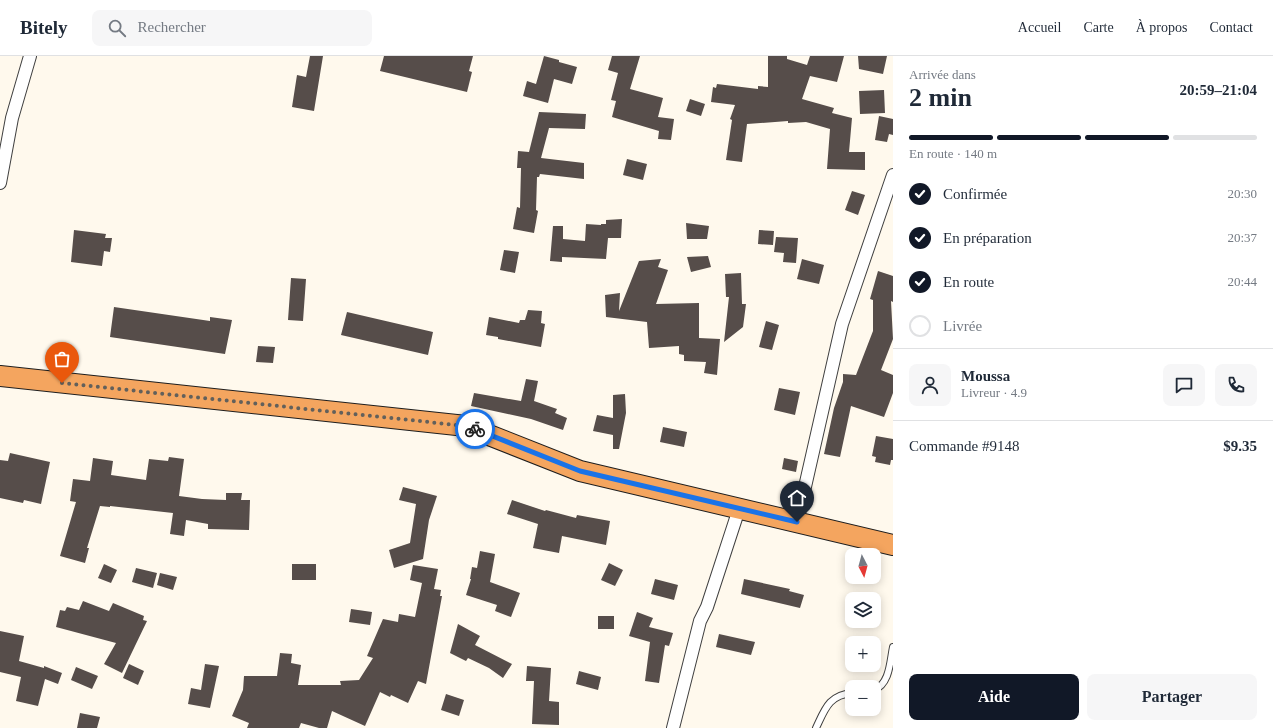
<!DOCTYPE html>
<html lang="fr">
<head>
<meta charset="utf-8">
<style>
	:root { --surface:#fff; --page:#f6f6f7; --text:#1f2937; --muted:#747a83; --line:#e0e1e3; --accent:#111827 }
	body { margin:0; font-family:"Times New Roman",serif; background:var(--page); color:var(--text); height:100vh; display:flex; flex-direction:column; font-size:15px; white-space:nowrap }
	* { box-sizing:border-box; margin:0 }
	p { font-size:13px; color:var(--muted) }
	.icon { flex:none; width:22px; height:22px; fill:none; stroke:currentColor; stroke-width:2; stroke-linecap:round; stroke-linejoin:round }
	.map { position:relative; flex:1; overflow:hidden }
	.side { display:flex; flex-direction:column; background:var(--surface); width:380px }
	.side>* { flex:none }
	.needle { width:26px; rotate:174deg }
	.controls { position:absolute; left:845px; top:492px; display:grid; gap:8px }
	.controls a { display:grid; place-items:center; width:36px; height:36px; border-radius:8px; background:var(--surface); box-shadow:0 2px 10px #0003; font-size:20px }
	.pin { position:absolute; display:grid; place-items:center; width:34px; height:34px; color:#fff; margin:-41px -17px; border-radius:50% 50% 50% 0; rotate:-45deg; box-shadow:0 0 4px #0007 }
	.pin .icon { rotate:45deg }
	.courier { position:absolute; display:grid; place-items:center; width:40px; height:40px; margin:-20px; border:3px solid #1a73e8; border-radius:50%; background:#fff; color:#222; box-shadow:0 1px 5px #0007 }
	.head em { font-style:normal; font-weight:700 }
	.head div { display:flex; flex-direction:column-reverse }
	.head { display:flex; align-items:center; justify-content:space-between; height:68px; padding:0 16px }
	h1 { font-size:26px; font-weight:700; line-height:30px }
	.bar { display:grid; grid-template-columns:repeat(4,1fr); gap:6px 4px; align-content:center; height:48px; padding:0 16px }
	.bar i { height:5px; border-radius:3px; background:var(--line) }
	.bar .current { background:var(--accent) }
	.bar p { grid-column:span 4 }
	.line { display:flex; align-items:center; gap:10px; padding:0 16px; border-top:1px solid var(--line) }
	.line div { flex:1 }
	.round { display:grid; place-items:center; flex:none; width:42px; height:42px; border-radius:8px; background:var(--page) }
	ol { padding:0 16px; list-style:none }
	li { display:flex; align-items:center; gap:12px; height:44px }
	li p { margin-inline-start:auto }
	li .icon { padding:4px; border-radius:50%; background:var(--accent); color:#fff; stroke-width:4 }
	li:last-child { color:var(--muted) }
	li i { width:22px; height:22px; border:2px solid var(--line); border-radius:50% }
	.cta { display:flex; gap:8px; margin-top:auto; padding:8px 16px }
	.cta a { flex:1; height:46px; border-radius:8px; background:var(--accent); color:#fff; font-size:16px; font-weight:700; line-height:46px; text-align:center }
	.cta a+a { background:var(--page); color:var(--text) }
	header { display:flex; align-items:center; gap:24px; box-sizing:border-box; height:56px; padding:0 20px; background:var(--surface); border-bottom:1px solid var(--line) }
	header strong { font-size:19px }
	nav { display:flex; gap:22px; margin-inline-start:auto; font-size:14px }
	.search { width:280px; height:36px; background:var(--page); display:flex; align-items:center; gap:10px; box-sizing:border-box; padding:0 14px; border-radius:8px; color:var(--muted); font-size:15px }
	main { display:flex; flex:1; min-height:0 }
	.map>svg:first-child { display:block }
</style>
</head>
<body>
<header>
<strong>Bitely</strong>
<div class="search"><svg class="icon" aria-label="search" viewBox="0 0 24 24"><circle cx="10" cy="10" r="6"/><path d="M15 15l6 6"/></svg>Rechercher</div>
<nav><a>Accueil</a><a>Carte</a><a>À propos</a><a>Contact</a></nav>
</header>
<main>
<div class="map">
<svg width="893" height="672" viewBox="0 0 893 672">
	<rect width="100%" height="100%" fill="#fff9ed"/>
	<path fill="#564d4a" d="M310,0H323L314,55L292,51L297,19L306,21Z
		M384,0H473L469,15L472,16L467,36L380,15Z
		M544,0L559,4V6L577,11L572,28L554,23L548,47L523,40L527,25L536,28Z
		M612,0H640L630,33L663,42L658,61L674,63L671,84L658,83L659,75L612,61L616,45L611,44L618,17L608,14Z
		M768,0H787V3L807,9L810,0H844L837,26L810,20L802,43L834,52L832,57L852,62L849,96H865V114L827,113L830,73L806,66L788,67V65L747,68L742,106L726,104L732,64L730,63L735,49L711,46L713,31L716,32L717,28L758,33V30L768,31Z
		M858,0H887L883,18L859,13Z
		M884,34L885,57L860,58L859,35Z
		M690,43L705,48L701,60L686,55Z
		M539,56L586,58L585,73L549,72L541,102L584,107V123L540,118L539,121H537L536,154L538,155L534,177L513,173L517,151L520,152L521,112H517L518,95L529,96Z
		M879,60L893,63V79L889,78L887,86L875,84Z
		M627,103L647,108L643,124L623,119Z
		M852,135L865,139L858,159L845,154Z
		M622,163L621,182H608L606,203L562,201V206L550,205L553,170H563V183L585,185L586,168L601,169V168H606V164Z
		M686,167L709,170L707,183H687Z
		M74,174L106,178L105,182H112L110,196L104,195L102,210L71,206Z
		M759,174L774,175L773,189L758,188Z
		M776,181L798,182L796,207L783,206L784,197L774,196Z
		M504,194L519,196L515,217L500,214Z
		M708,200L711,211L691,216L687,201Z
		M661,203L658,211L668,214L656,248L699,247V282L720,283L717,319L704,317L706,306L684,305V299L679,298V290L649,292L647,266L606,261L605,239L620,237L619,255L639,205Z
		M802,203L824,209L819,228L797,223Z
		M878,215L893,220V246L891,245L893,283L881,314L893,319V337L884,361L851,350L840,401L824,398L834,352L843,326V318L856,319L873,275V244L870,243Z
		M741,217L742,248H746L743,271L724,286L729,241H726L725,218Z
		M291,222L306,223L303,265L288,264Z
		M114,251L210,265V261L232,264L225,298L110,281Z
		M528,254L542,255L541,267L545,268L541,291L498,283V281L486,279L489,261L519,267L520,264H525Z
		M347,256L433,276L428,299L341,279Z
		M766,265L779,269L772,294L759,291Z
		M258,290L275,291L273,307L256,306Z
		M526,323L538,325L534,345L557,353L555,357L567,362L563,374L531,363L471,350L474,337L521,345Z
		M779,332L800,336L795,359L774,354Z
		M625,338L626,357L619,393H613V379L593,375L597,359L613,362V339Z
		M663,371L687,376L684,391L660,386Z
		M876,380L893,383V404H891L890,409L875,406L876,401L872,400Z
		M10,397L50,406L41,448L24,444L23,447L0,442V404L8,405Z
		M169,401L184,403L179,440L202,443L226,444V437H242L241,444H250L249,474L208,473V468L186,464L184,480L170,478L173,457L110,450V451L100,450L87,492H89L85,507L60,500L76,446L70,445L73,423L90,425L93,402L113,405L111,419L146,424L149,403L168,405Z
		M784,402L798,405L796,416L782,413Z
		M403,431L437,440L429,464L423,503L394,512L389,494L410,487L416,448L399,444Z
		M512,444L545,455L546,454L576,462L577,459L610,465L606,489L562,480L559,497L533,492L538,468L507,458Z
		M480,495L495,498L490,526L520,537L511,561L495,555L497,549L466,539L471,523H470L472,511L477,512Z
		M609,507L623,514L615,530L601,524Z
		M104,508L117,514L111,527L98,522Z
		M292,508H316V524H292Z
		M413,509L438,513L434,533L441,534L440,540H442L426,628L418,625L408,647L391,639L390,641L380,636L365,670L332,655L327,672H319L301,667L299,672H247L249,667L232,660L243,634L244,620H277L280,597L292,598L291,607L301,609L298,629H341L340,625L359,624L373,602L367,600L383,563L398,566L399,558L415,561L422,527L410,524Z
		M136,512L157,517L153,532L132,526Z
		M160,517L177,521L173,534L157,529Z
		M655,523L678,529L674,544L651,538Z
		M744,523L790,533L789,535L804,539L800,552L741,538Z
		M83,545L109,555L113,547L144,560L143,564L147,565L122,617L104,608L116,587L56,571L60,554L65,555L67,551L79,554Z
		M351,553L372,556L370,569L349,566Z
		M637,556L653,562L649,571L673,577L669,590L665,589L659,627L645,625L650,586L629,580Z
		M598,560H614V573H598Z
		M458,568L480,580L475,589L512,608L503,622L489,612L468,602L466,605L450,597Z
		M0,575L24,580L19,605L44,612V610L62,617L58,628L45,623L38,650L16,645L21,621L0,616Z
		M719,578L755,586L751,599L716,591Z
		M129,608L144,615L138,629L123,622Z
		M205,608L219,610L210,652L188,648L191,632L201,634Z
		M527,610L551,612L549,645L559,646V669L532,668L534,625H526Z
		M76,611L98,620L92,633L71,624Z
		M579,615L601,621L598,634L576,628Z
		M446,638L464,644L459,660L441,654Z
		M80,657L100,661L97,672H77Z"/>
	<g fill="none" stroke-linecap="round" stroke-linejoin="round">
		<defs>
			<path id="service" d="M874,634C890,628 890,605 893,591
				M816,672C825,653 829,639 852,637"/>
			<path id="minor" d="M0,127L12,62L30,0
				M797,466L842,268L893,119
				M673,672L700,565L707,551L739,453"/>
			<path id="trunk" d="M0,320L466,370L580,415L893,489"/>
		</defs>
		<use href="#service" stroke="#404040" stroke-width="8"/>
		<use href="#minor" stroke="#404040" stroke-width="14"/>
		<use href="#trunk" stroke="#1e1e1e" stroke-width="22"/>
		<use href="#service" stroke="#fff" stroke-width="6"/>
		<use href="#minor" stroke="#fff" stroke-width="12"/>
		<use href="#trunk" stroke="#f4a55f" stroke-width="20"/>
	</g>
	<g fill="none" stroke-linecap="round" stroke-linejoin="round">
		<path stroke="#62605b" stroke-width="4" stroke-dasharray="0 7.2" d="M62,327L466,370L475,373"/>
		<path stroke="#1a73e8" stroke-width="5" d="M475,373L580,415L797,466"/>
	</g>
</svg>
<div class="controls">
<a><svg class="needle" viewBox="-14 -14 28 28"><path d="M0-13l5 13h-10z" fill="#e53935"/><path d="M0 13l5-13h-10z" fill="#747a83"/></svg></a>
<a><svg class="icon" aria-label="layers" viewBox="0 0 24 24"><path d="M12 4l9 5-9 5-9-5zM3 14l9 5 9-5"/></svg></a>
<a>+</a>
<a>−</a>
</div>
<div class="pin" style="left:62px;top:327px;background:#ea580c"><svg class="icon" aria-label="bag" viewBox="0 0 24 24"><path d="M5 8h14l-1 12H6zM9 8a3 3 0 0 1 6 0"/></svg></div>
<div class="pin" style="left:797px;top:466px;background:#1f2937"><svg class="icon" aria-label="home" viewBox="0 0 24 24"><path d="M3 11l9-7 9 7M6 9v11h12V9"/></svg></div>
<div class="courier" style="left:475px;top:373px"><svg class="icon" aria-label="bike" viewBox="0 0 24 24"><circle cx="6" cy="16" r="4"/><circle cx="18" cy="16" r="4"/><path d="M6 16l4-8h5l3 8M10 8l3 8H6M13 5h3"/></svg></div>
</div>
<section class="side">
<div class="head"><div><h1>2 min</h1><p>Arrivée dans</p></div><em>20:59–21:04</em></div>
<div class="bar"><i class="current"></i><i class="current"></i><i class="current"></i><i></i><p>En route · 140 m</p></div>
<ol>
<li><svg class="icon" aria-label="check" viewBox="0 0 24 24"><path d="M5 12l5 5 9-10"/></svg>Confirmée<p>20:30</p></li>
<li><svg class="icon" aria-label="check" viewBox="0 0 24 24"><path d="M5 12l5 5 9-10"/></svg>En préparation<p>20:37</p></li>
<li><svg class="icon" aria-label="check" viewBox="0 0 24 24"><path d="M5 12l5 5 9-10"/></svg>En route<p>20:44</p></li>
<li><i></i>Livrée</li>
</ol>
<div class="line" style="height:72px"><a class="round"><svg class="icon" aria-label="person" viewBox="0 0 24 24"><circle cx="12" cy="8" r="4"/><path d="M4 21q1-7 8-7t8 7"/></svg></a><div><b>Moussa</b><p>Livreur · 4.9</p></div><a class="round"><svg class="icon" aria-label="chat" viewBox="0 0 24 24"><path d="M4 5h16v11H9l-5 4z"/></svg></a><a class="round"><svg class="icon" aria-label="phone" viewBox="0 0 24 24"><path d="M5 4h4l2 5-3 2q2 4 5 5l2-3 5 2v4C11 20 4 13 5 4z"/></svg></a></div>
<div class="line" style="height:52px"><div>Commande #9148</div><b>$9.35</b></div>
<div class="cta"><a>Aide</a><a>Partager</a></div>
</section>
</main>
</body>
</html>
